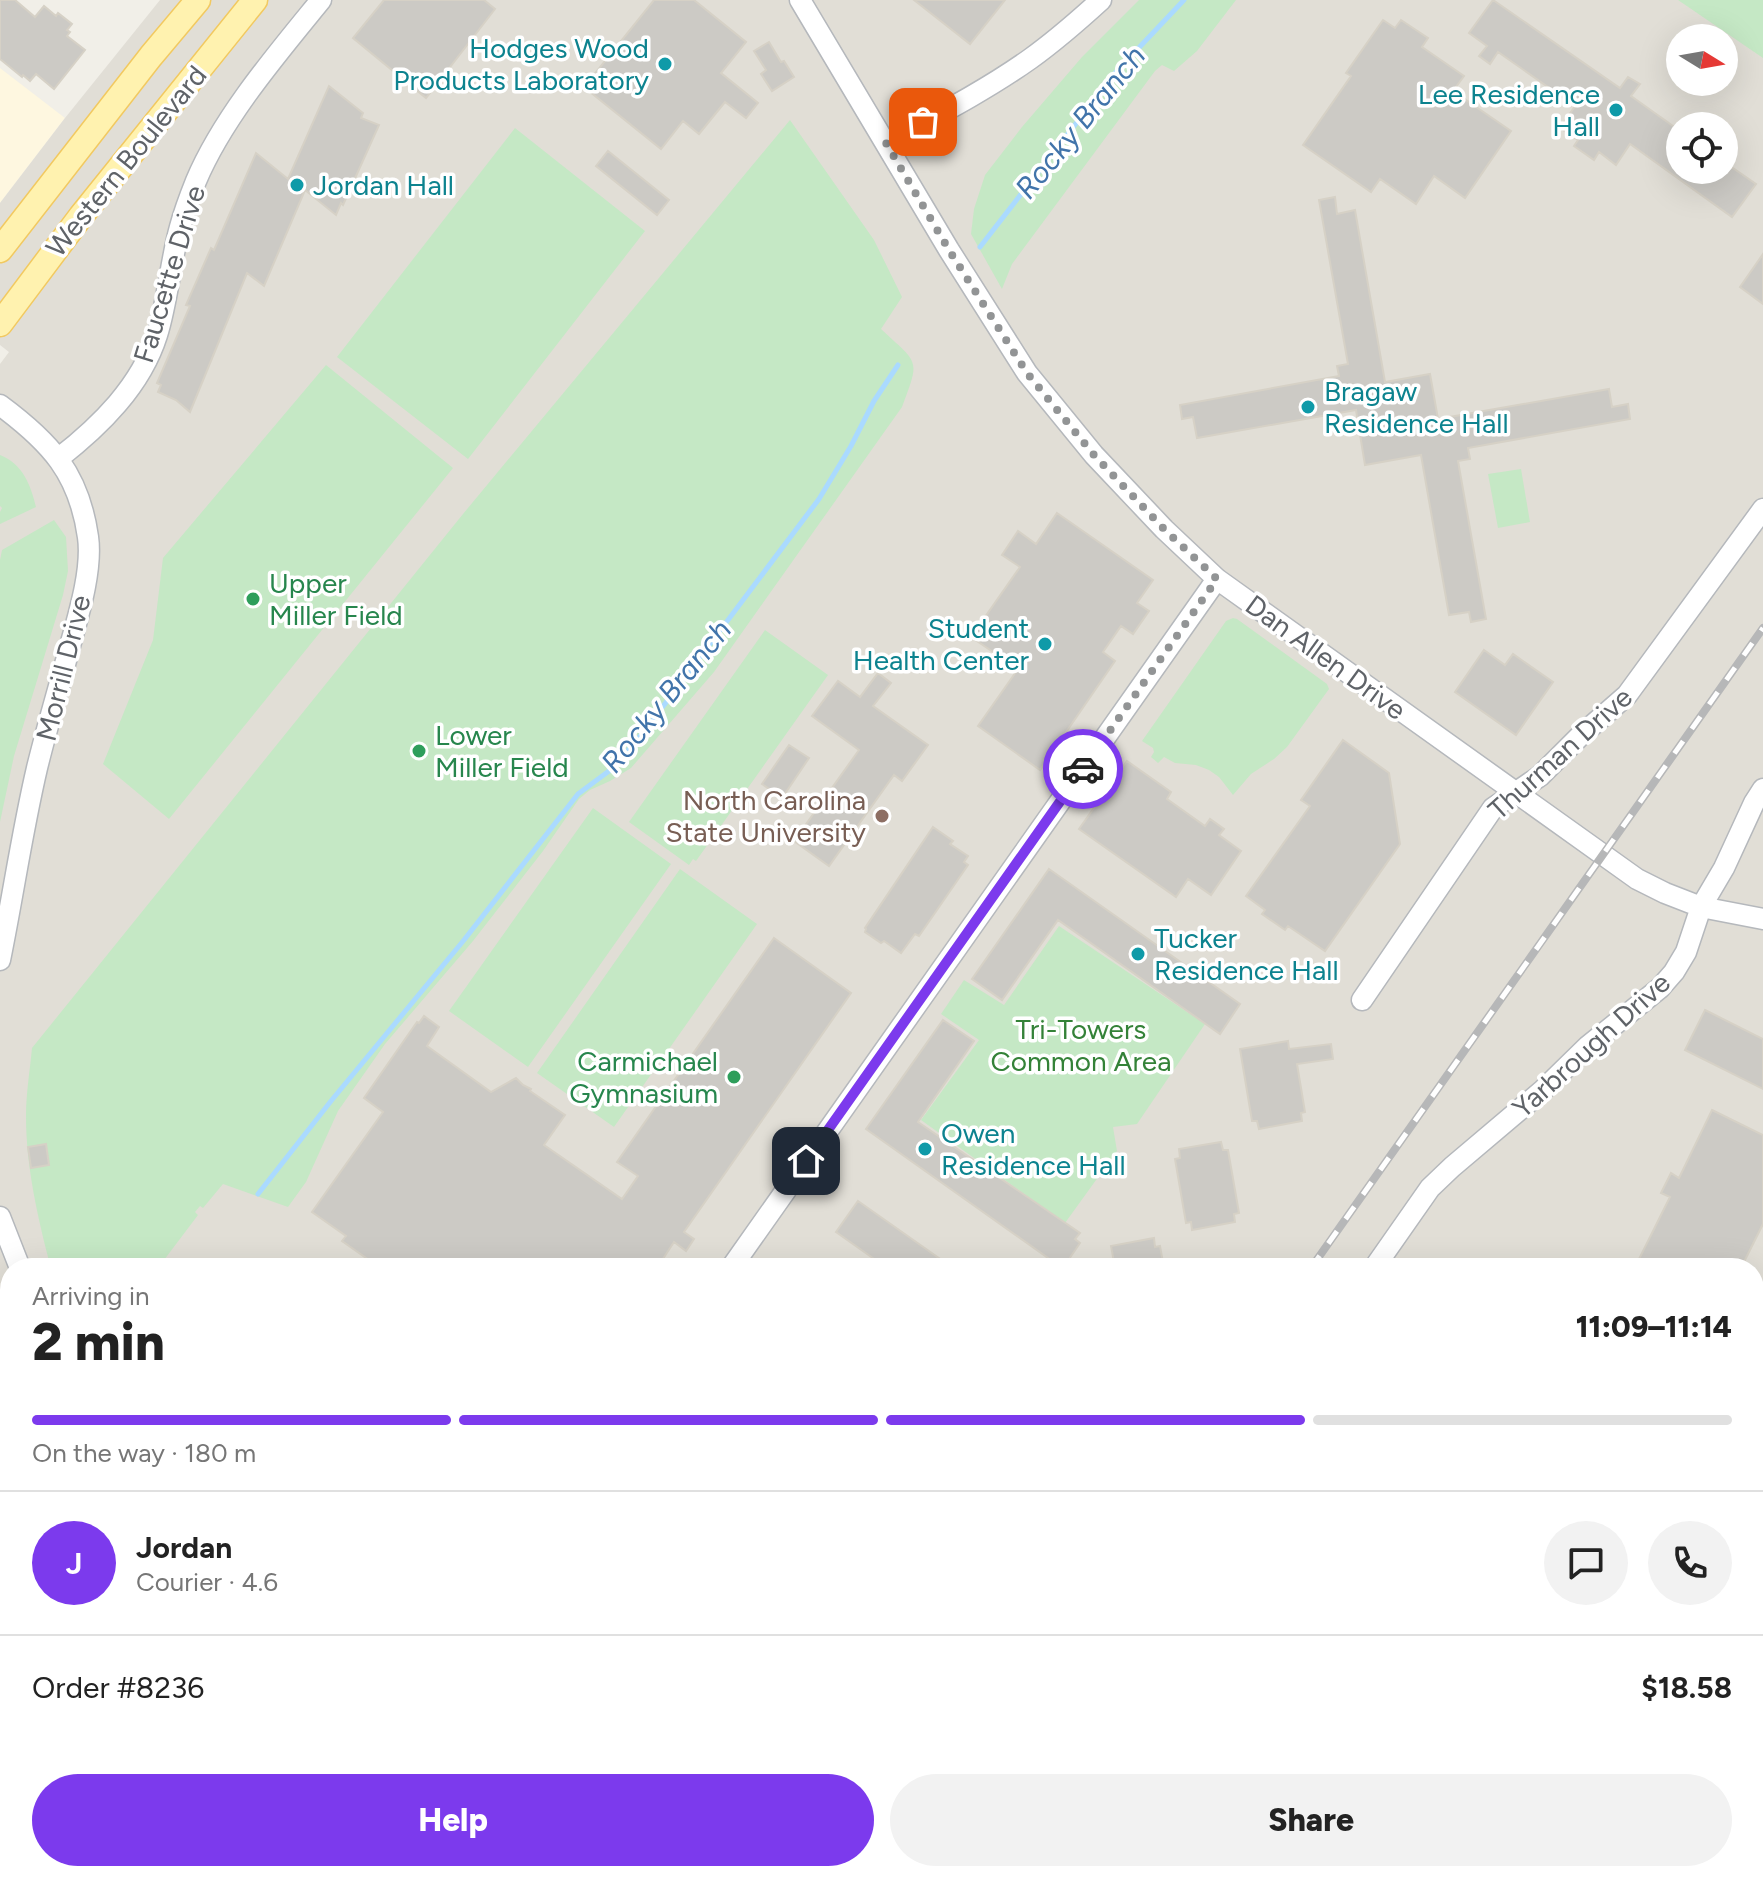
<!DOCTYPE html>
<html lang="en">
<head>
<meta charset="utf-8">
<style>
	:root { --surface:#fff; --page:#f2f2f2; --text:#222; --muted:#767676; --line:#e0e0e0; --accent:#7c3aed }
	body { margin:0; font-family:Figtree,sans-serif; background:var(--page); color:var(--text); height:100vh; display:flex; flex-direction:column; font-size:30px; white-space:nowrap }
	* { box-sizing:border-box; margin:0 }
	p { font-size:26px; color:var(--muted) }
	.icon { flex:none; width:44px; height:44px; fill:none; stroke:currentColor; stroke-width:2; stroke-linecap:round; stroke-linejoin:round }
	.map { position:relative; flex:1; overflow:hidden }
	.sheet { position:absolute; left:0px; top:1258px; width:1764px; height:624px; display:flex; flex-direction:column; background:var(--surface); border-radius:32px 32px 0 0; box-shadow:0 8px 32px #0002 }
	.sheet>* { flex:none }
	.needle { width:52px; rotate:101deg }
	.tools { position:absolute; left:1666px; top:24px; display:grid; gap:16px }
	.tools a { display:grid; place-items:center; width:72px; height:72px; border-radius:50%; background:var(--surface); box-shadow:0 8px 32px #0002; font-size:40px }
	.pin { position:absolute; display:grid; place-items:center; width:68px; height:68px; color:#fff; margin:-34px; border-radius:16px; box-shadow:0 4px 12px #0006 }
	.courier { position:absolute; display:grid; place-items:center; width:80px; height:80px; margin:-40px; border:6px solid #7c3aed; border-radius:50%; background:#fff; color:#222; box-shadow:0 2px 10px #0007 }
	.summary em { font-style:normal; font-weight:800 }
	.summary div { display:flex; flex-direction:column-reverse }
	.summary { display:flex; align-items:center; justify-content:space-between; height:136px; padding:0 32px }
	h1 { font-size:52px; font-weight:800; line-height:60px }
	.bar { display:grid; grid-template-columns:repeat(4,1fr); gap:12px 8px; align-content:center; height:96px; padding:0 32px }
	.bar i { height:10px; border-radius:6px; background:var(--line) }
	.bar .active { background:var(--accent) }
	.bar p { grid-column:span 4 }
	.line { display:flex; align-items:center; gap:20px; padding:0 32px; border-top:2px solid var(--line) }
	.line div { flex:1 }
	.round { display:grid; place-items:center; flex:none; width:84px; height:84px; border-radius:42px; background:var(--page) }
	.action { display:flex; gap:16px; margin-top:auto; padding:16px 32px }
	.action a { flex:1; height:92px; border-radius:48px; background:var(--accent); color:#fff; font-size:32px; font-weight:800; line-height:92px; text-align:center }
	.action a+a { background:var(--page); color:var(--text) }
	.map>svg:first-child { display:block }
</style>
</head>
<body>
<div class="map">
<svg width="1763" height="1882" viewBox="0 0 1763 1882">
	<rect width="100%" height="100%" fill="#f1efe8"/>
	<path fill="#fef7e0" d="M0,68L65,118L0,203Z"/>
	<path fill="#e1ded6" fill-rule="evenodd" d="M160,0H1763V1882H0V364L9,352L0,345V203L65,118ZM1680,38H1724V82H1680ZM1680,126H1724V170H1680ZM10,1268H1754V1872H10Z"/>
	<path fill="#c5e8c5" d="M1139,0H1236L1197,51L1174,71L1162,65L1155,71L1012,264L1002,289L971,234L974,209L985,175L1022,127L1082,57Z
		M1678,0H1763V58Z
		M790,120L874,240L902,297L881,329C918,364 921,357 902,407L714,672L631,768L610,781L590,790L579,799L543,851L473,941L385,1044L338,1111L306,1182L288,1207L223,1184L203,1208L200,1206L195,1212L198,1215L158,1268H51C38,1219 26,1167 26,1116C26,1093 30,1070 32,1048L463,514Z
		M515,128L645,231L468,459L337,357Z
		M326,365L453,468L169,819L103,764L153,640L163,558Z
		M0,455C22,463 31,485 36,507L0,524V512L2,508L0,506Z
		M1521,469L1530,522L1498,528L1488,474Z
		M54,520L66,537L68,571L63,595L14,756L0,822V560L2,550Z
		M1233,618L1237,619L1327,684L1329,689L1287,747L1274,759L1251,774L1233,795L1219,777L1209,770L1196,765L1175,763L1164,757L1158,763L1151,757L1154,752L1153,748L1142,741L1226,621Z
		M765,630L828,675L696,861L693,859L689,865L629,822Z
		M593,808L671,864L528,1067L449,1011Z
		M680,869L757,924L614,1127L537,1073Z
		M1059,926L1205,1024L1137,1124L1113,1127L1117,1151L1065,1223L921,1120L979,1040L941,1014L964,980L1004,1005Z
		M0,1302L10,1315V1437L0,1448Z
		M1763,1320V1395L1754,1391V1327L1759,1329Z
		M10,1465V1572L0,1583V1471Z
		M0,1747L10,1754V1872H47L40,1882H0Z"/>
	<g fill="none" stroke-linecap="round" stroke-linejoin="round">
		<path stroke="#aadaff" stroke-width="5" d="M980,247L1116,72L1184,0
			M258,1194L331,1101L464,940L578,794L613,768L646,729L819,499L851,446L874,401L898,365
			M0,1544L10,1535"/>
	</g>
	<path fill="#cccac5" stroke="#d6d1c6" stroke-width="2" d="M0,0H15L35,17L44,6L56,16L58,13L72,24L67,30L70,32L67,36L85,50L54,89L36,74L30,81L23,75L22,77L0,59Z
		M384,0H484L495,9L426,98L353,38Z
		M654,0H694L746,42L721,73L758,103L746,118L725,102L699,134L683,121L661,149L584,87Z
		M914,0H1005L970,44Z
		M1493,0L1620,88L1628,77L1640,84L1631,96L1680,131V170H1724V162L1756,184L1732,217L1630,144L1616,165L1599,152L1594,160L1574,146L1578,140L1560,128L1575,106L1498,52L1490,64L1479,56L1487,46L1469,33Z
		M1383,20L1395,28L1401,20L1428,38L1422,47L1464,76L1453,91L1511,131L1465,198L1434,176L1416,204L1380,179L1371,192L1303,145L1351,76L1346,73Z
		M769,42L781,62L784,61L794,77L772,91L761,74L766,70L754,51Z
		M329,86L363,113L361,118L379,125L343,205L341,203L336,215L305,190L264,286L247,273L190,412L176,400L158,392L161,385L157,383L190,306L186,305L211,248L214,250L256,153L288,179Z
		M608,151L669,200L657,215L596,166Z
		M1335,197L1337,214L1355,210L1385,382L1430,374L1438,419L1609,389L1612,407L1628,404L1630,419L1468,448L1470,459L1458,461L1486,619L1471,622L1469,612L1449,615L1421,455L1365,465L1356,410L1197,438L1193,417L1182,419L1180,405L1339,376L1337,366L1348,364L1319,200Z
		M1763,254V304L1740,287Z
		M1057,513L1153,580L1137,603L1149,611L1133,634L1121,626L1103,652L1115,661L1040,770L978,726L1018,669L971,637L1020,567L1002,555L1018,531L1036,544Z
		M1484,650L1505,665L1513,654L1553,682L1516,735L1455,692Z
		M878,673L891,683L873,706L928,745L902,781L894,775L829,866L794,841L859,750L812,716L838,681L860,697Z
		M1343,740L1389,773L1400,844L1325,951L1288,926L1285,930L1262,914L1265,910L1246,896L1310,806L1301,800Z
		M789,745L809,758L782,798L762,784Z
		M1127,761L1171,792L1167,799L1205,826L1210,819L1224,829L1219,835L1241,851L1211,895L1188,879L1176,897L1079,829Z
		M933,827L953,841L950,844L968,856L964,862L968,865L919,936L915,934L901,953L884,941L881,943L865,932L866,929L865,928Z
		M1049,869L1240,1004L1220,1034L1058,920L1002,1000L972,979Z
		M774,938L851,993L684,1232L694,1239L686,1251L674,1242L657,1268H390L382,1262L379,1267L342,1241L346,1236L312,1212L383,1112L364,1098L417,1022L419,1023L424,1016L439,1027L427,1046L491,1092L516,1078L523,1085L531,1089L530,1091L565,1115L544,1145L622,1199L638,1176L617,1162Z
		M1705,1010L1763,1039V1089L1685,1050Z
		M943,1020L974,1041L918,1122L1080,1233L1075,1239L1080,1243L1067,1262L1062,1259L1058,1265L866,1129Z
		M1288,1041L1289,1049L1331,1044L1333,1059L1297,1064L1305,1112L1301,1113L1302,1121L1259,1129L1257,1121H1252L1240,1049Z
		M1712,1110L1763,1135V1224L1741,1268H1652L1638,1261L1670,1197L1661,1193L1671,1173L1679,1178Z
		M1221,1142L1223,1150H1228L1239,1213L1234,1214L1235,1222L1192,1230L1191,1222L1186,1223L1175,1159L1180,1158L1179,1149Z
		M46,1144L49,1165L31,1168L28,1147Z
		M858,1201L953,1268H887L836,1232Z
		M1154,1238L1155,1247L1160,1246L1164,1268H1115L1111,1246Z"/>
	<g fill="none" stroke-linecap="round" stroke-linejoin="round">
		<defs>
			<path id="minor" d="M800,0L949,250L1027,373L1094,455L1164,529L1217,579L1637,879L1665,893L1701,907L1763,919
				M886,143C934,117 985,91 1030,59C1055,41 1078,21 1101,0
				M0,405C50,442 79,473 88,537C93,572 76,623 67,657C57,694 46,731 37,768C22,832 13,896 0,960
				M59,458C100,426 141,386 157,335C168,300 170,263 180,227C184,212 190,196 196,181C223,117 277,54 321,0
				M1362,1000L1493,808L1540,776L1580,736L1627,695L1763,509
				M0,1217L20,1268
				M731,1268L1217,579
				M1374,1268L1430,1188L1452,1167L1543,1090L1588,1046L1660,988L1674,972L1686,952L1701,907L1724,868L1754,803L1763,789
				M1754,1401L1763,1407
				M160,1882L167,1872
				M712,1882C721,1877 729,1875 737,1882
				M963,1882L967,1872
				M1184,1882L1189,1872"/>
			<path id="major" d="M0,250L151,56L198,0
				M0,324L81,216L255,0"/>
		</defs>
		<use href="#minor" stroke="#b5b8bc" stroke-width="23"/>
		<use href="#major" stroke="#f2c960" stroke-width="27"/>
		<use href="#minor" stroke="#fff" stroke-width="20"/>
		<use href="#major" stroke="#fff2af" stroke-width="24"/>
		<defs>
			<path id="rail" d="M1311,1268L1763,628
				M876,1882L883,1872"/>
		</defs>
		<use href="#rail" stroke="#b6b7b8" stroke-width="8"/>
		<use href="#rail" stroke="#fff" stroke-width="5" stroke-dasharray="15" stroke-linecap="butt"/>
	</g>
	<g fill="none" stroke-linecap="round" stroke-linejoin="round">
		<path stroke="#929495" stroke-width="8" stroke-dasharray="0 14.4" d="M923,122L886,143L949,250L1027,373L1094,455L1164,529L1217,579L1083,769"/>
		<path stroke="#7c3aed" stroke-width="10" d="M806,1161L1083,769"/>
	</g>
	<g fill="#0f9aa8" stroke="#fff" stroke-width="3">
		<circle cx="665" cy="64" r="8"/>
		<circle cx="1616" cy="110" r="8"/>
		<circle cx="297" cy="185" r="8"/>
		<circle cx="1308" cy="407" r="8"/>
		<circle cx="1045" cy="644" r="8"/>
		<circle cx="1138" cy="954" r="8"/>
		<circle cx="925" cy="1149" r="8"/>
	</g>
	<g fill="#2e9e5b" stroke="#fff" stroke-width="3">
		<circle cx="253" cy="599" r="8"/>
		<circle cx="419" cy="751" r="8"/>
		<circle cx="734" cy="1077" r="8"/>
	</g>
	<circle fill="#8d6e63" stroke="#fff" stroke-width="3" cx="882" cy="816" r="8"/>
	<g text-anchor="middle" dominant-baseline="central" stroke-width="7" stroke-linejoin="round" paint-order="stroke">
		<g font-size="28" fill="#0d838f" stroke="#fff" text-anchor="start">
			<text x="649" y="48" text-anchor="end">Hodges Wood<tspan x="649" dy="32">Products Laboratory</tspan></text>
			<text x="1600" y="94" text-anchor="end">Lee Residence<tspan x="1600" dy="32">Hall</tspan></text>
			<text x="313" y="185">Jordan Hall</text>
			<text x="1324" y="391">Bragaw<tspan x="1324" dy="32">Residence Hall</tspan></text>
			<text x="1029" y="628" text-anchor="end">Student<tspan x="1029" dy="32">Health Center</tspan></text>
			<text x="1154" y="938">Tucker<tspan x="1154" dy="32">Residence Hall</tspan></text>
			<text x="941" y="1133">Owen<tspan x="941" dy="32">Residence Hall</tspan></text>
		</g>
		<g font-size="28" fill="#5f6368" stroke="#fff">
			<text transform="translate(126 161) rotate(-51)">Western Boulevard</text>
			<text transform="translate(169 274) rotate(-73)">Faucette Drive</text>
			<text transform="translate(1326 657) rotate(36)">Dan Allen Drive</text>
			<text transform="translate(63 668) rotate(-76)">Morrill Drive</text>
			<text transform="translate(1560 753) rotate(-42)">Thurman Drive</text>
			<text transform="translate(1591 1045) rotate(-42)">Yarbrough Drive</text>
		</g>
		<g font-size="28" fill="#27864d" stroke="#fff" text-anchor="start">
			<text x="269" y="583">Upper<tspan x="269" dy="32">Miller Field</tspan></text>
			<text x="435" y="735">Lower<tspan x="435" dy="32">Miller Field</tspan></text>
			<text x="718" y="1061" text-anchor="end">Carmichael<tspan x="718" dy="32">Gymnasium</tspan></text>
		</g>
		<g font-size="28" fill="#785e54" stroke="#fff" text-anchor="end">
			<text x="866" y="800">North Carolina<tspan x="866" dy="32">State University</tspan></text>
		</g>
		<g font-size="28" fill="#348238" stroke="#fff">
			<text x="1081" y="1029">Tri-Towers<tspan x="1081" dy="32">Common Area</tspan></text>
		</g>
		<g font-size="30" font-style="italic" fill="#4174aa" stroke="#fff">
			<text transform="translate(1080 122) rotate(-51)">Rocky Branch</text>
			<text transform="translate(666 696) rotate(-51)">Rocky Branch</text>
		</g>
	</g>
</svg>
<div class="tools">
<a><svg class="needle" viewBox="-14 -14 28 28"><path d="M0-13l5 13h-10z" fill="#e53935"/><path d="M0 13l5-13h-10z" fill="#767676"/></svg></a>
<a><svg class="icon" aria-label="locate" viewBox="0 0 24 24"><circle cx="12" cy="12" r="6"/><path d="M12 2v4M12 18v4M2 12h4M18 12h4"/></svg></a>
</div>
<div class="pin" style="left:923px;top:122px;background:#ea580c"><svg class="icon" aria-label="bag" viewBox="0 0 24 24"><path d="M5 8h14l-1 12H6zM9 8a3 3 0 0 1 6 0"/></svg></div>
<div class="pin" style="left:806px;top:1161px;background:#1f2937"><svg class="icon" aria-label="home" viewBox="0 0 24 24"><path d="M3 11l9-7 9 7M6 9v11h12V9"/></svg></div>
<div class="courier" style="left:1083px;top:769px"><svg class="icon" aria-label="car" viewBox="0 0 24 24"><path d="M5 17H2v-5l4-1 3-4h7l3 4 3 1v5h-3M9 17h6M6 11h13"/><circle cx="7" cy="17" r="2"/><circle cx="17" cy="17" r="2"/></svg></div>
<section class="sheet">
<div class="summary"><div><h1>2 min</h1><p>Arriving in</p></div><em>11:09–11:14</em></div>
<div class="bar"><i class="active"></i><i class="active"></i><i class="active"></i><i></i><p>On the way · 180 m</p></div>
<div class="line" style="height:144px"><b class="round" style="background:var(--accent);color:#fff">J</b><div><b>Jordan</b><p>Courier · 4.6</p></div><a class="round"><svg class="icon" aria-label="chat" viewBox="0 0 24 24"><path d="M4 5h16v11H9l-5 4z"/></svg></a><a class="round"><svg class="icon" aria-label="phone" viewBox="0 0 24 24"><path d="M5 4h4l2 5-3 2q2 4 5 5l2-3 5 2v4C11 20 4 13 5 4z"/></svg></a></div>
<div class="line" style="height:104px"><div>Order #8236</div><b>$18.58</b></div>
<div class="action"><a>Help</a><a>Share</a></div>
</section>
</div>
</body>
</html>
